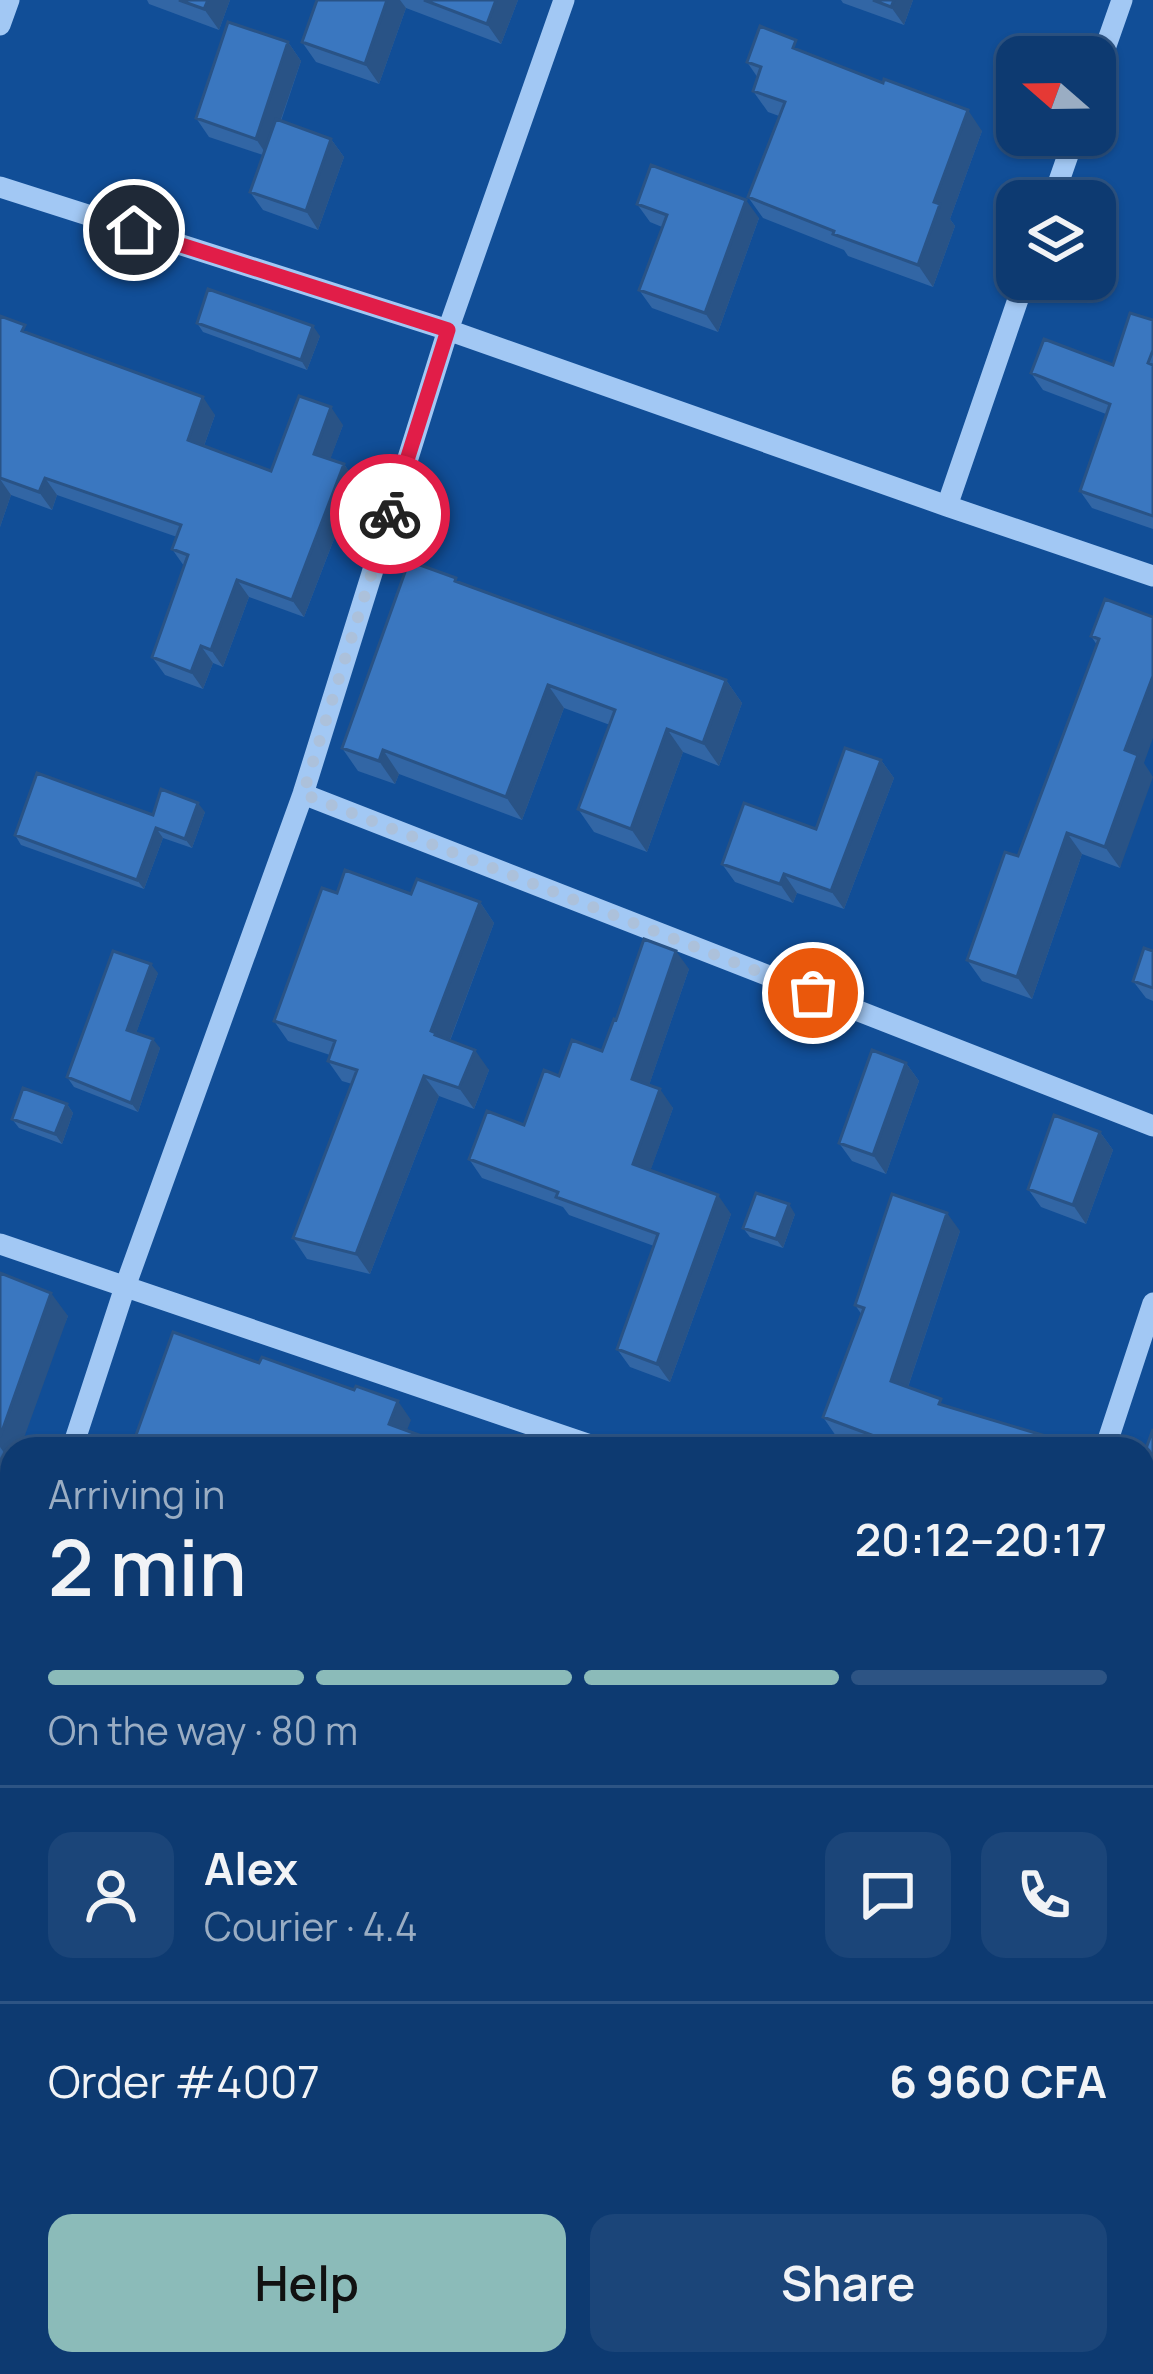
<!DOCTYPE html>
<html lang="en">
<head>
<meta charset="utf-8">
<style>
	:root { --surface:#0d3a71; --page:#1b4579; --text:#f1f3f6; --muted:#9aadc3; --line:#2d5484; --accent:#8bbbb9 }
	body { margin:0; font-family:Manrope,sans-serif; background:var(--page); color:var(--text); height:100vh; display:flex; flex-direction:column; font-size:45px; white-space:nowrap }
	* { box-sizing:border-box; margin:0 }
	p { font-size:39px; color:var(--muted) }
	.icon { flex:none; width:66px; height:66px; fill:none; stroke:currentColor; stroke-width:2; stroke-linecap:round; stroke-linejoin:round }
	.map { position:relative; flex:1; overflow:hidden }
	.details { position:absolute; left:0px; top:1437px; width:1155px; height:939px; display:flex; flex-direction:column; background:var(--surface); border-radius:36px 36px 0 0; box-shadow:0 3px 9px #0004,0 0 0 3px var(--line) }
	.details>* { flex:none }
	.needle { width:78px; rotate:290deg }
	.tools { position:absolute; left:996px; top:36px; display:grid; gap:24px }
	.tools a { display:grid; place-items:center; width:120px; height:120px; border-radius:24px; background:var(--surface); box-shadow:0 3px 9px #0004,0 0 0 3px var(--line); font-size:60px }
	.pin { position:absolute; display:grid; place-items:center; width:102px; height:102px; color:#fff; margin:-51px; border:6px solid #fff; border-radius:50%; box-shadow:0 3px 12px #0007 }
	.courier { position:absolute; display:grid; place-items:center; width:120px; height:120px; margin:-60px; border:9px solid #e11d48; border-radius:50%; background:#fff; color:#222; box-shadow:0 3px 15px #0007 }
	.head em { font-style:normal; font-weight:600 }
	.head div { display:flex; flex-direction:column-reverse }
	.head { display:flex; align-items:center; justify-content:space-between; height:204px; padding:0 48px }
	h1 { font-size:78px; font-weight:600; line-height:90px }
	.bar { display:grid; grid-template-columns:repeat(4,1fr); gap:18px 12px; align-content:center; height:144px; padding:0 48px }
	.bar i { height:15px; border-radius:9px; background:var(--line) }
	.bar .selected { background:var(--accent) }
	.bar p { grid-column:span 4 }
	.line { display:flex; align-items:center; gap:30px; padding:0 48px; border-top:3px solid var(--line) }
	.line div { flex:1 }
	.round { display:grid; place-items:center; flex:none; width:126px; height:126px; border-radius:24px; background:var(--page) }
	.button { display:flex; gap:24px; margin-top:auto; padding:24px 48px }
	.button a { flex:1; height:138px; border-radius:24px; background:var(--accent); color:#111; font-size:48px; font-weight:600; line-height:138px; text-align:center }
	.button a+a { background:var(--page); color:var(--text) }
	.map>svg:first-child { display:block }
</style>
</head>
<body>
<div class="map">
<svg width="1153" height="2374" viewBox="0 0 1153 2374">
	<rect width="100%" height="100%" fill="#114e97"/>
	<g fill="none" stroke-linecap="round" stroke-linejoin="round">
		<path stroke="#a2c8f4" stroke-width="21" d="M0,25L9,0
			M1095,77L1122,0
			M0,187L448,330L947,506L1153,576
			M1052,201L1075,135
			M947,506L1025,279
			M303,794L1153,1126
			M0,1244L602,1449
			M72,1449L125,1287L303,794L448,330L564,0
			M1105,1449L1153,1303
			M1143,1635L1153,1639
			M0,1671L12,1634
			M0,1768L12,1772
			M0,2206L12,2210
			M272,2374L276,2364
			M789,2374L792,2364"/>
	</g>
	<path fill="#3266a5" d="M147,0H230L219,30L149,4Z
		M317,0H518L501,44L406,8L379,84L316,62L302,42Z
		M841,0H913L904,25L843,3Z
		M288,42L301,61L281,121L331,139L344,157L318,230L263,210L250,192L263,155L209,137L196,118Z
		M805,53L982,131L950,219L955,226L933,287L848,256L844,250L763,218L748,197L779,116L768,112L753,91L758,78L747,62Z
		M637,204L759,218L718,332L652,308L639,290L662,227L650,222Z
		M0,316L31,335L215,415L204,446L271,471L343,425L330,459L344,464L356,482L304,617L249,597L223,667L213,663L203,689L165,675L152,657L184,566L172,549L177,537L57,495L52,510L11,495L0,527Z
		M1153,320V529L1092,508L1080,491L1106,414L1043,390L1031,373L1113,365Z
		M197,323L320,336L307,370L203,332Z
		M459,582L726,680L742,703L719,766L683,752L647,852L594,832L578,809L610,725L564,708L522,820L399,774L395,784L358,771L342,748Z
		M1105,599L1144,763L1120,868L1082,854L1032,999L982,981L967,960L1018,856L1097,645L1091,636Z
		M881,760L894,778L844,909L797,893L793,903L735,882L722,864L816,829Z
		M205,812L192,848L163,838L144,889L21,845L15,835L153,815Z
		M337,893L411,894L480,902L494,923L450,1041L489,1070L474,1109L439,1096L370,1274L307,1259L293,1238L352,1084L342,1081L328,1061L330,1055L288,1041L274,1021Z
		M1153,951V1001L1146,998L1133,981Z
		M689,969L649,1085L673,1108L650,1171L731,1214L670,1382L630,1367L617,1349L654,1246L569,1215L563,1207L482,1178L469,1159L524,1125L559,1076L602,1051L616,1020Z
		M158,973L136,1033L160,1048L138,1112L74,1087L67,1077Z
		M906,1063L919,1081L886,1174L852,1161L839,1143Z
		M67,1104L73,1113L62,1144L19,1128L12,1119Z
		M1100,1132L1113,1150L1086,1224L1041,1207L1028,1189Z
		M795,1214L783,1248L750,1237L743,1228Z
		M960,1231L908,1387L946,1406L1089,1449H872L836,1436L823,1417L862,1315L855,1305Z
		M0,1273L68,1316L12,1449V1466L0,1462Z
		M1153,1429V1472L1143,1457Z
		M1143,1698L1153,1701V1842L1143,1870Z
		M12,1913V1979L8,1978L3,1991L0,1990V1940L2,1941Z
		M1143,1959L1153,1962V2143L1143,2140Z
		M1143,2274L1153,2278V2319L1143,2315Z"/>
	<path fill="#295386" d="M208,0H230L219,30L204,9Z
		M387,0H400L406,8L379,84L365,64Z
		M496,0H518L501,44L487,24Z
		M894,0H913L904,25L891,7Z
		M288,42L301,61L268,157L256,139Z
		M968,110L982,131L950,219L955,226L933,287L918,265L934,202Z
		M331,139L344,157L318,230L306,211Z
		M746,200L759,218L718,332L705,313Z
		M313,326L320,336L307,370L301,360Z
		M203,397L215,415L200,457L188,440Z
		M331,407L343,425L326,471L314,454Z
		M344,464L356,482L304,617L292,600Z
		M45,478L57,495L52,510L39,492Z
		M0,479L11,495L0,527Z
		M237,580L249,597L223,667L211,650Z
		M201,646L213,663L203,689L191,672Z
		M1153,676V738L1144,763L1153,777L1120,868L1105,847L1125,750Z
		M726,680L742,703L719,766L703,743Z
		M548,685L564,708L522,820L506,797Z
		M667,729L683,752L647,852L631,829Z
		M383,750L399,774L395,784L379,761Z
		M881,760L894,778L844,909L831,891Z
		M198,803L205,812L192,848L185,839Z
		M156,828L163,838L144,889L137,880Z
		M1067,833L1082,854L1032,999L1017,977Z
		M784,874L797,893L793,903L780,884Z
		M480,902L494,923L447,1048L431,1031Z
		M676,951L689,969L645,1097L632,1079Z
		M151,964L158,973L134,1039L127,1030Z
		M153,1039L160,1048L138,1112L131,1103Z
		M475,1050L489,1070L474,1109L459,1088Z
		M906,1063L919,1081L886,1174L873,1155Z
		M424,1076L439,1096L370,1274L356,1254Z
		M660,1089L673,1108L646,1183L633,1164Z
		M67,1104L73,1113L62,1144L55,1134Z
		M1100,1132L1113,1150L1086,1224L1073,1205Z
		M718,1195L731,1214L670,1382L657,1364Z
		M789,1204L795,1214L783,1248L776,1239Z
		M947,1213L960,1231L904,1399L891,1381Z
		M51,1293L68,1316L20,1449H12V1464L0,1447V1437Z
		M398,1401L411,1420L402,1443L389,1424Z
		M1143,1825L1153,1840L1143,1870Z
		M0,1966L8,1978L3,1991L0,1987Z
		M1153,2028V2067L1144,2054Z
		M12,2324V2364H17L13,2374H7L0,2364V2356Z"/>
	<path fill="#3a77c0" stroke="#295386" stroke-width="3" d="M179,0H208L204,9Z
		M317,0H387L365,64L302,42Z
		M424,0H496L487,24Z
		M873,0H894L891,7Z
		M228,22L288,42L256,139L196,118Z
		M760,26L796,40L793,48L883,83L884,79L968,110L934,202L940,204L918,265L833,234L834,231L748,197L785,102L753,91L761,67L747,62Z
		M276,119L331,139L306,211L250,192Z
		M651,165L746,200L705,313L639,290L667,215L637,204Z
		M208,289L313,326L301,360L197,323Z
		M1130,313L1153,320V350L1148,363L1153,365V516L1080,491L1110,404L1031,373L1044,339L1113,365Z
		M0,316L25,325L22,331L203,397L188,440L271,471L299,396L331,407L314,454L344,464L292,600L237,580L211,650L201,646L191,672L152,657L188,555L172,549L181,525L45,478L39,492L0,478Z
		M409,561L456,578L455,581L726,680L703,743L667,729L631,829L578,809L615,710L548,685L506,797L383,750L379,761L342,748Z
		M1105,599L1153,617V676L1125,750L1138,755L1105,847L1067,833L1017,977L967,960L1005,852L1018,856L1099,639L1091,636Z
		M845,748L881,760L831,891L784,874L780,884L722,864L744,803L816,829Z
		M37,773L153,815L161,789L198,803L185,839L156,828L137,880L15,835Z
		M345,870L411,894L417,879L480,902L431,1031L436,1033L435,1035L475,1050L459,1088L424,1076L356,1254L293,1238L357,1070L328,1061L335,1041L274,1021L322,888L337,893Z
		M644,939L676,951L632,1079L660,1089L633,1164L718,1195L657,1364L617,1349L658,1234L556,1197L558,1192L469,1159L487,1111L524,1125L544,1070L559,1076L572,1040L602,1051L614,1019L616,1020Z
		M1144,948L1153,951V988L1133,981Z
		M113,951L151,964L127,1030L153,1039L131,1103L67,1077Z
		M872,1050L906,1063L873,1155L839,1143Z
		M23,1088L67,1104L55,1134L12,1119Z
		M1054,1115L1100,1132L1073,1205L1028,1189Z
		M756,1193L789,1204L776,1239L743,1228Z
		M892,1194L947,1213L891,1381L941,1399L939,1404L1089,1449H940L924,1444L922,1449H909L823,1417L864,1308L855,1305Z
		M0,1273L51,1293L0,1437Z
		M173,1332L259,1363L262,1357L354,1390L356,1386L398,1401L389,1424L457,1449H131Z
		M1153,1429V1461L1143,1457Z
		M1143,1698L1153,1701V1825L1143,1821Z
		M12,1913V1965L0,1961V1940L2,1941Z
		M1143,1959L1153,1962V2028L1144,2054L1153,2057V2128L1143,2124Z
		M0,2257L12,2261V2324L0,2356Z
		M1143,2274L1153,2278V2311L1143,2308Z
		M335,2364L365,2374H332Z
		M949,2364H1040L1069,2374H946Z"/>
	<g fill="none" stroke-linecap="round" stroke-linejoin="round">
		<path stroke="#acc1db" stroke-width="12" stroke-dasharray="0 21.6" d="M390,514L303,794L813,993"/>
		<path stroke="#e11d48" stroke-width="15" d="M134,230L448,330L390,514"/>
	</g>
</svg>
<div class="tools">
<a><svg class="needle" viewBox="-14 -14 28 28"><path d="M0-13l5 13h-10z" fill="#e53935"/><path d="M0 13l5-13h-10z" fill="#9aadc3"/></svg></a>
<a><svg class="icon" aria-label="layers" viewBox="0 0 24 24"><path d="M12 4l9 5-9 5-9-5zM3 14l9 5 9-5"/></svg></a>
</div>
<div class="pin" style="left:813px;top:993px;background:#ea580c"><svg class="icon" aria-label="bag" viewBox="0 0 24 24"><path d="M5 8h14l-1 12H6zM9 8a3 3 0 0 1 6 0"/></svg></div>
<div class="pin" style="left:134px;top:230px;background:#1f2937"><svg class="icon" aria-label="home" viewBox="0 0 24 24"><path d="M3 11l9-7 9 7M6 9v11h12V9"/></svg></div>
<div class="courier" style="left:390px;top:514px"><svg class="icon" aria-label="bike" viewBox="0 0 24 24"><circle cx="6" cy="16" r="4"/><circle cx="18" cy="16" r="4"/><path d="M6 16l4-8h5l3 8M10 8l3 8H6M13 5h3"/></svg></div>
<section class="details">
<div class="head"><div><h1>2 min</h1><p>Arriving in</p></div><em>20:12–20:17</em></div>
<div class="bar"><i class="selected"></i><i class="selected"></i><i class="selected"></i><i></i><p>On the way · 80 m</p></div>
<div class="line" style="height:216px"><a class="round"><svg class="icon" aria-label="person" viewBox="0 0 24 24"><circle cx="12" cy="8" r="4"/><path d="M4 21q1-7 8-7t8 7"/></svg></a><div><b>Alex</b><p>Courier · 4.4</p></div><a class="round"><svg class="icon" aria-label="chat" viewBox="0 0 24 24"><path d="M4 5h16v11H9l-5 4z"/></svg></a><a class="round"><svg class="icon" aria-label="phone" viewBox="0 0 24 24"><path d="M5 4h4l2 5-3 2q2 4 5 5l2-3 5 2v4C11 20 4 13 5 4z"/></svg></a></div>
<div class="line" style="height:156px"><div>Order #4007</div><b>6 960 CFA</b></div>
<div class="button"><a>Help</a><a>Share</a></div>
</section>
</div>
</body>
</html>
